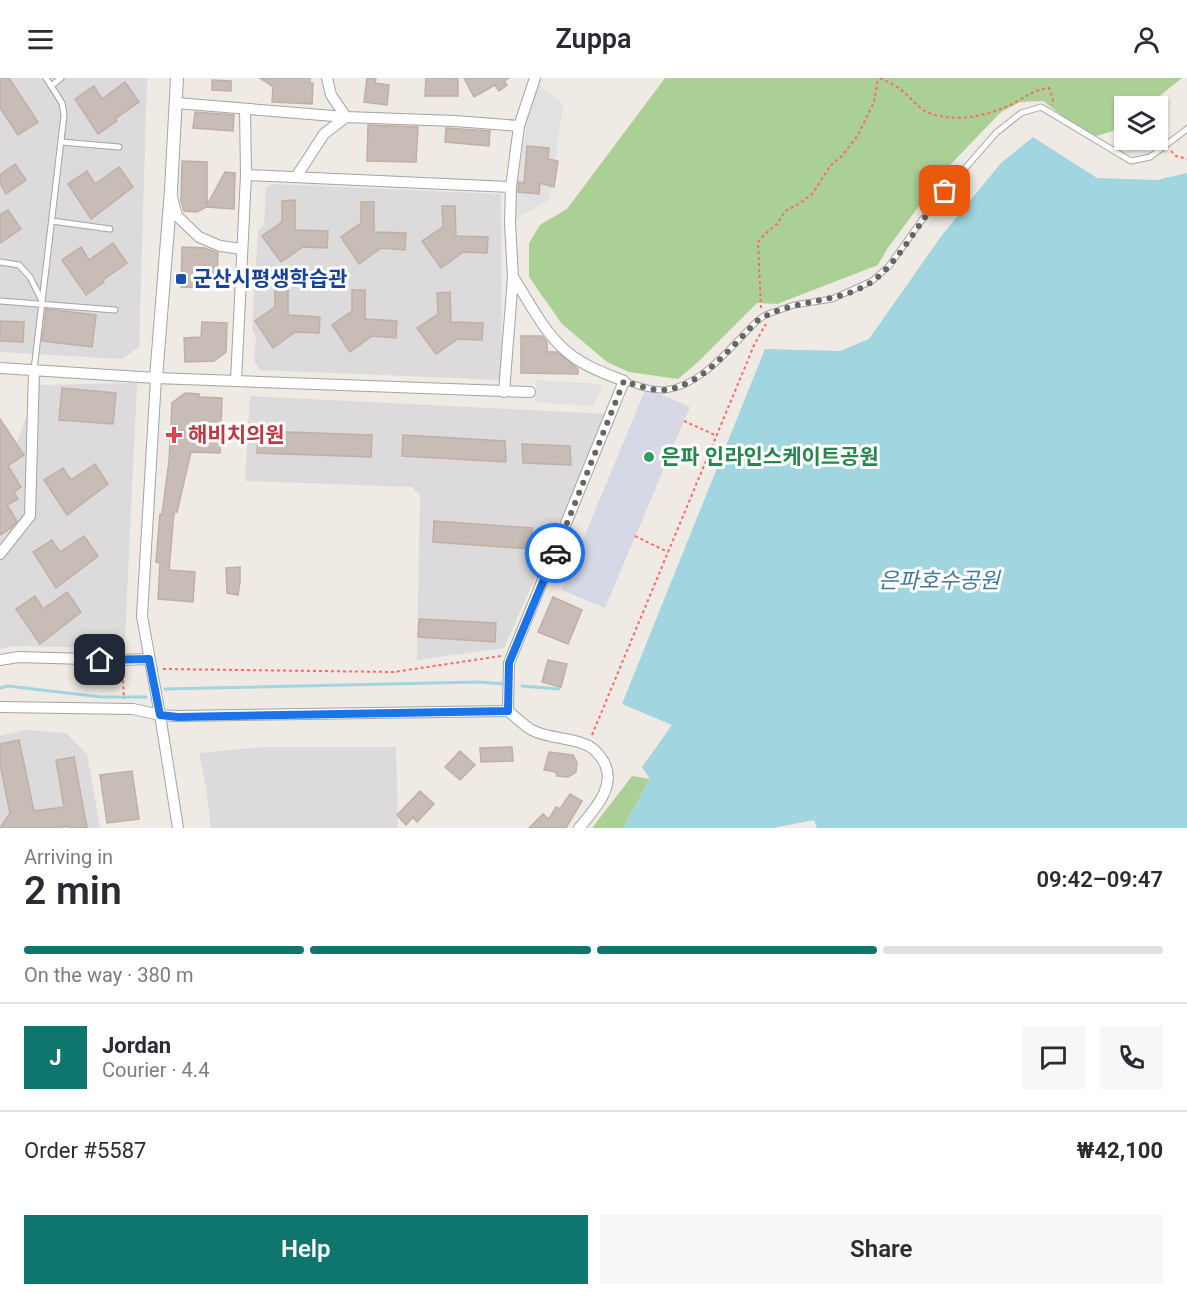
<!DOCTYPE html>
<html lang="en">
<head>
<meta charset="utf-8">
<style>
	:root { --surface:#fff; --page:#f7f7f7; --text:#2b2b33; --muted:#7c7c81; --line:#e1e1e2; --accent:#0f766e }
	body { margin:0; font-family:Roboto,"Noto Sans KR",sans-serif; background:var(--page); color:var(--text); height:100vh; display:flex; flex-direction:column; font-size:22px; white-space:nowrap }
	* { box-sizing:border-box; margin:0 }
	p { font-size:20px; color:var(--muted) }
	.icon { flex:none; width:33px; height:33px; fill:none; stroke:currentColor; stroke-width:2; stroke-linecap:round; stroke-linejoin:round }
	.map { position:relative; height:750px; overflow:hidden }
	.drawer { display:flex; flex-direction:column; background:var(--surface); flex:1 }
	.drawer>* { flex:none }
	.controls { position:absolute; left:1114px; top:18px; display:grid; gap:12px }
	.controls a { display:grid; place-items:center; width:54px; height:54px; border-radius:0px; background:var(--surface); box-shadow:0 2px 4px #0004; font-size:30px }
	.pin { position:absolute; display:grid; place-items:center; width:51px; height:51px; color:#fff; margin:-26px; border-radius:12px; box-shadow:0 3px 9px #0006 }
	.courier { position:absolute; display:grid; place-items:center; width:60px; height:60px; margin:-30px; border:4px solid #1a73e8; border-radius:50%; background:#fff; color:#222; box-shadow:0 2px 8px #0007 }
	.head em { font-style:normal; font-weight:600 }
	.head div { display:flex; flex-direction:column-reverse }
	.head { display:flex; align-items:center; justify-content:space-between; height:102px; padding:0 24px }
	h1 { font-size:39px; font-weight:600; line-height:45px }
	.bar { display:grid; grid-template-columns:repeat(4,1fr); gap:9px 6px; align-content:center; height:72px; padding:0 24px }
	.bar i { height:8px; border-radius:4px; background:var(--line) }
	.bar .on { background:var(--accent) }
	.bar p { grid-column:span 4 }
	.line { display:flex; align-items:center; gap:15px; padding:0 24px; border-top:2px solid var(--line) }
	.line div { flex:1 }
	.round { display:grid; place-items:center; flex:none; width:63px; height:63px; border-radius:0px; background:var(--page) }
	.primary-button { display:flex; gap:12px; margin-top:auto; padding:12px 24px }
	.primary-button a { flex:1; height:69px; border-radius:0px; background:var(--accent); color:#fff; font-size:24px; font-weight:600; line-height:69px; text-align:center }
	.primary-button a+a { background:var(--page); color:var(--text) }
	header { display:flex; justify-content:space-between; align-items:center; height:78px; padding:0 24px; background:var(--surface); font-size:27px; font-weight:600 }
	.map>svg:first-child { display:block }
</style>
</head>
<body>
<header><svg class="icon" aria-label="menu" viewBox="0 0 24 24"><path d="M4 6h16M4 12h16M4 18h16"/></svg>Zuppa<svg class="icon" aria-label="person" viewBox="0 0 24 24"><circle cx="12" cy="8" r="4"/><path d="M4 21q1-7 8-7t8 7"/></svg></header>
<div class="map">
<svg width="1187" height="750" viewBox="0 0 1187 750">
	<rect width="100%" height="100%" fill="#efeae3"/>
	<path fill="#dcdada" d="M0,0H147L139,269L122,281L0,274Z
		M272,106L501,116L502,302L260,292L254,283L256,260L252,251L258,154L264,146L266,110Z
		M137,305L125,561L116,570L13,568L0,571V411L38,307Z
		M250,318L607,336L504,570L417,582L420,418L412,409L245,403Z
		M25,652L66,655L87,676L100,750H0V658Z
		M264,669H396L398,750H211L206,708L199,675Z"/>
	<path fill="#abd096" d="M665,0H1182L1147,28H1125V47L1120,51L1096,58L1077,49L1043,23L1020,24L1001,34L948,89L887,171L878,187L777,226L757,225L697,285L678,301L629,294L607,284L562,246L529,199V165L540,147L567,131Z
		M632,698L650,701L623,750H592Z"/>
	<path fill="#e1e1e1" d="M534,4L563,26L550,121L510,145Z
		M537,302L598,306L603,307L593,328L534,324Z"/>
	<path fill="#d7d8e5" d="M646,310L690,329L605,530L562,512Z"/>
	<path fill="#a1d5df" d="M1033,59L1097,100L1157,102L1187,95V750H817L814,742L773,750H623L650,701L642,689L672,647L622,626L765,271L840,273L869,261L942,157L1001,85Z"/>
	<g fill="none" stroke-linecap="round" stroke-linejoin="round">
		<path stroke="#a1d5df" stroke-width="3" d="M522,608L559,611
			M0,610L8,608L101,619H146
			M165,611L478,604L504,606"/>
	</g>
	<path fill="#c7bcb6" stroke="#c1afa5" stroke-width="1.5" d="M0,0H9L38,44L18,57L0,30Z
		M260,0H310V5H313L312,26L272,24L273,9Z
		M367,0H376L375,5L389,7L387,27L364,24Z
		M426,0H458V18H425Z
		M464,0H509L504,3L507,7L499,13L495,7L474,19Z
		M212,2L231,3V13L212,12Z
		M125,4L139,24L115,41L117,43L98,56L75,21L94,8L102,21Z
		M195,34L234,37L233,53L193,50Z
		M368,47L418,49L416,84L367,83Z
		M446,50L490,53L489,68L445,64Z
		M527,68L549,70L548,81L558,83L554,109L540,105L539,116L518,114L519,104L524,105Z
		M182,83L207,84V127L225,94L235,95L234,131L206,129L197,134L184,133L181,123Z
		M15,86L26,102L6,116L0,105V97Z
		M119,89L133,109L91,141L68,106L87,93L95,106Z
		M295,122V152L328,153L327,170L303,169L281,184L262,158L282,144V123Z
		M361,124H374V154L406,155L405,172L381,170L359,186L341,159L361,145Z
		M442,128H455L456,158L488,159L487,175L463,174L441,190L422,163L443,149Z
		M8,132L21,151L0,165V137Z
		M113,165L127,185L103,202L104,204L86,217L62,182L81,169L89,182Z
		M182,169L205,170L218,175L217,199L206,198L205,210L181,209Z
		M275,208H288V237L320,239L319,255L295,254L273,270L255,243L275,229Z
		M352,212H365V241L397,243L396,260L372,258L350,274L332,247L352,233Z
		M450,214L451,244L483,245L482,262L458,261L436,276L417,250L438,236L437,215Z
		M46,231L96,237L92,269L42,263Z
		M0,243L24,244L23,264L0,263Z
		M202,244L227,245L226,274L214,283L185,284L184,260L201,259Z
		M521,258H542L547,264V274H557L578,291V296L521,295Z
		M62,310L116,315L113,346L59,342Z
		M185,315L199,316V319L222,320L220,375L191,374L177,434H174L169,492L195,494L193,524L158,521L160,485L156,484L160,436H162L169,383L172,325Z
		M0,341L24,377L8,388L21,409L14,414L18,421L7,427L17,443L11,450L0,457Z
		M258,353L372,357L371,379L257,375Z
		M403,357L505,363L506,384L402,378Z
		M522,366L570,368L571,387L523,385Z
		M95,386L108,406L67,437L44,402L63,390L71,402Z
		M434,443L532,450L531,471L433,464Z
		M84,458L98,478L56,510L33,474L52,462L60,474Z
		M240,489V504L238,517L227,515L226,490Z
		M67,514L81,534L40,566L16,531L35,518L43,531Z
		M553,519L582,532L568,566L538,554Z
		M419,541L496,545L495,564L418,559Z
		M548,582L567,586L561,609L542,604Z
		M19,662L34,733L64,729L56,682L74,679L87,750H68V748L56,750H0L10,735L0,686V666Z
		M512,669L513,683L481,684L480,670Z
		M460,673L475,687L460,702L445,689Z
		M549,674L573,677L577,685L576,694L568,699L557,698L556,694L544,692Z
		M132,693L139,741L107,745L100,697Z
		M420,713L434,726L417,744L413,739L406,747L397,737Z
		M570,716L582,723L566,750H529L543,736L549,741L556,729L560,731Z"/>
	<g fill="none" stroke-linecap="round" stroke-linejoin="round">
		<defs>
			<path id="service" d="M51,8L61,0
				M61,64L119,69
				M52,143L110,151
				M0,184L19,187L30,199L42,223
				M0,223L115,232
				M34,292L64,37L62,25L46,0
				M624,303C636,307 651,313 665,312C702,308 731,268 757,243L765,237L794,227L832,221L872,203L889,188L932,128L996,55L1021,35L1041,29L1131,83L1150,79L1187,51"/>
			<path id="minor" d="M327,0L331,17L346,39
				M176,25L346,39
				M245,31L246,97
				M296,99L324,56L346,39L455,43L519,48
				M172,119L177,138L199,159L220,168L242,171
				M0,290L156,300L530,314
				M156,300L142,538L160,637L178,638L508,633
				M236,303L246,97L511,109
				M504,314L513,199L510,145L511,109L519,48L535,0
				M0,476L30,438L34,292
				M0,582L18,579L120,582L149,581
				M0,629L133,631L160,637L178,750
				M508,633L509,585L624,303C604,295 581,287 565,272C543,253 529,223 513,199
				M508,633C516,639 525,649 534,653C549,660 569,660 584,666C591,668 598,675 602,681C619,706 595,731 579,750"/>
			<path id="tertiary" d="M156,300L171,112L177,0"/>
		</defs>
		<use href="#service" stroke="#a4a4a4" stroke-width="7"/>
		<use href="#minor" stroke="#a4a4a4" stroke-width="12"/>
		<use href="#tertiary" stroke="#a4a4a4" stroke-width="14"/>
		<path stroke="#ff6964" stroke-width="2" stroke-dasharray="3 3" stroke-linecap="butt" d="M880,0C888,4 897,8 904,14C912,21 919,31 929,35C957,45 990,38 1016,24C1027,18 1036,11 1049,10L1053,21L1052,27
			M1171,73L1176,78L1187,81
			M761,230L758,164L765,156L777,146L785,133L799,126L813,115L830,88L842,78L858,57L874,24L878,0
			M684,343L717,358
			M635,458L668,474
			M163,591L394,594L501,578
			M119,592V596L123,600L124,621
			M592,657L755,265L766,246"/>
		<use href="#service" stroke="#fff" stroke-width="5"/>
		<use href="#minor" stroke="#fff" stroke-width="10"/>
		<use href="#tertiary" stroke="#fff" stroke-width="12"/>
	</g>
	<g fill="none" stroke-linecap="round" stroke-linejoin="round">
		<path stroke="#666562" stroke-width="6" stroke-dasharray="0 10.8" d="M555,475L624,303C636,307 652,313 665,312C702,308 732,268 757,243C792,220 838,227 873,203C899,184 922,139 945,113"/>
		<path stroke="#1a73e8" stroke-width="8" d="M100,582L149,581L160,637L178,639L508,633L509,585L555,475"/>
	</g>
	<rect fill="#1a4fb4" stroke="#fff" stroke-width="2" x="175" y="195" width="12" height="12" rx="3"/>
	<path fill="#e0444e" stroke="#fff" stroke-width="2" d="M171 348h6v6h6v6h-6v6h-6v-6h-6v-6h6z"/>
	<circle fill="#2e9e5b" stroke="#fff" stroke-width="2" cx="649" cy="379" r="6"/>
	<g text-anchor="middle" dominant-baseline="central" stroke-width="6" stroke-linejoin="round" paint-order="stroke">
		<g font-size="21" font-weight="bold" fill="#164399" stroke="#fff" text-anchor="start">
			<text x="193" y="201">군산시평생학습관</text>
		</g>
		<g font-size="21" font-weight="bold" fill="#be3a42" stroke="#fff" text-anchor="start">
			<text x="188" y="357">해비치의원</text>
		</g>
		<g font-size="21" font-weight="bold" fill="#27864d" stroke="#fff" text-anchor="start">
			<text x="661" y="379">은파 인라인스케이트공원</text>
		</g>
		<g font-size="22" font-style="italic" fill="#4178a1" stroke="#fff">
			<text x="939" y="502">은파호수공원</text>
		</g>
	</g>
</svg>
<div class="controls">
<a><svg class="icon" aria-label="layers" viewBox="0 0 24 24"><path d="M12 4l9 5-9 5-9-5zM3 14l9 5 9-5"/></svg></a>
</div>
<div class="pin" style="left:945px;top:113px;background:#ea580c"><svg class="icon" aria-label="bag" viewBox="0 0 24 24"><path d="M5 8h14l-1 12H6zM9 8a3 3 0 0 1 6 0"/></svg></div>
<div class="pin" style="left:100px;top:582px;background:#1f2937"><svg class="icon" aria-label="home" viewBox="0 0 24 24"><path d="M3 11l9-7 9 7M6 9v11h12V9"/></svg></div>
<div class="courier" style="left:555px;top:475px"><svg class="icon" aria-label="car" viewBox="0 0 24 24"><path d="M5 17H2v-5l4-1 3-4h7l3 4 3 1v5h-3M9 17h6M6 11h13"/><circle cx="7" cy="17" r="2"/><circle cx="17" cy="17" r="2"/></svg></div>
</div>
<section class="drawer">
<div class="head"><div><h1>2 min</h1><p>Arriving in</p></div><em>09:42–09:47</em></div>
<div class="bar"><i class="on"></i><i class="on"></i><i class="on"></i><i></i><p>On the way · 380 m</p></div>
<div class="line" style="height:108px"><b class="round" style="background:var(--accent);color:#fff">J</b><div><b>Jordan</b><p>Courier · 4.4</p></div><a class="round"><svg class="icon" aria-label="chat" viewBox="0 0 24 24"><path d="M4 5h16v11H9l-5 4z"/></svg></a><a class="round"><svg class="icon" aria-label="phone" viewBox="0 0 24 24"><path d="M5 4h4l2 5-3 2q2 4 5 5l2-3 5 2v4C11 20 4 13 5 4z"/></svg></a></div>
<div class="line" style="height:78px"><div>Order #5587</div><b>₩42,100</b></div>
<div class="primary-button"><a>Help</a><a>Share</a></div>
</section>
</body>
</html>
